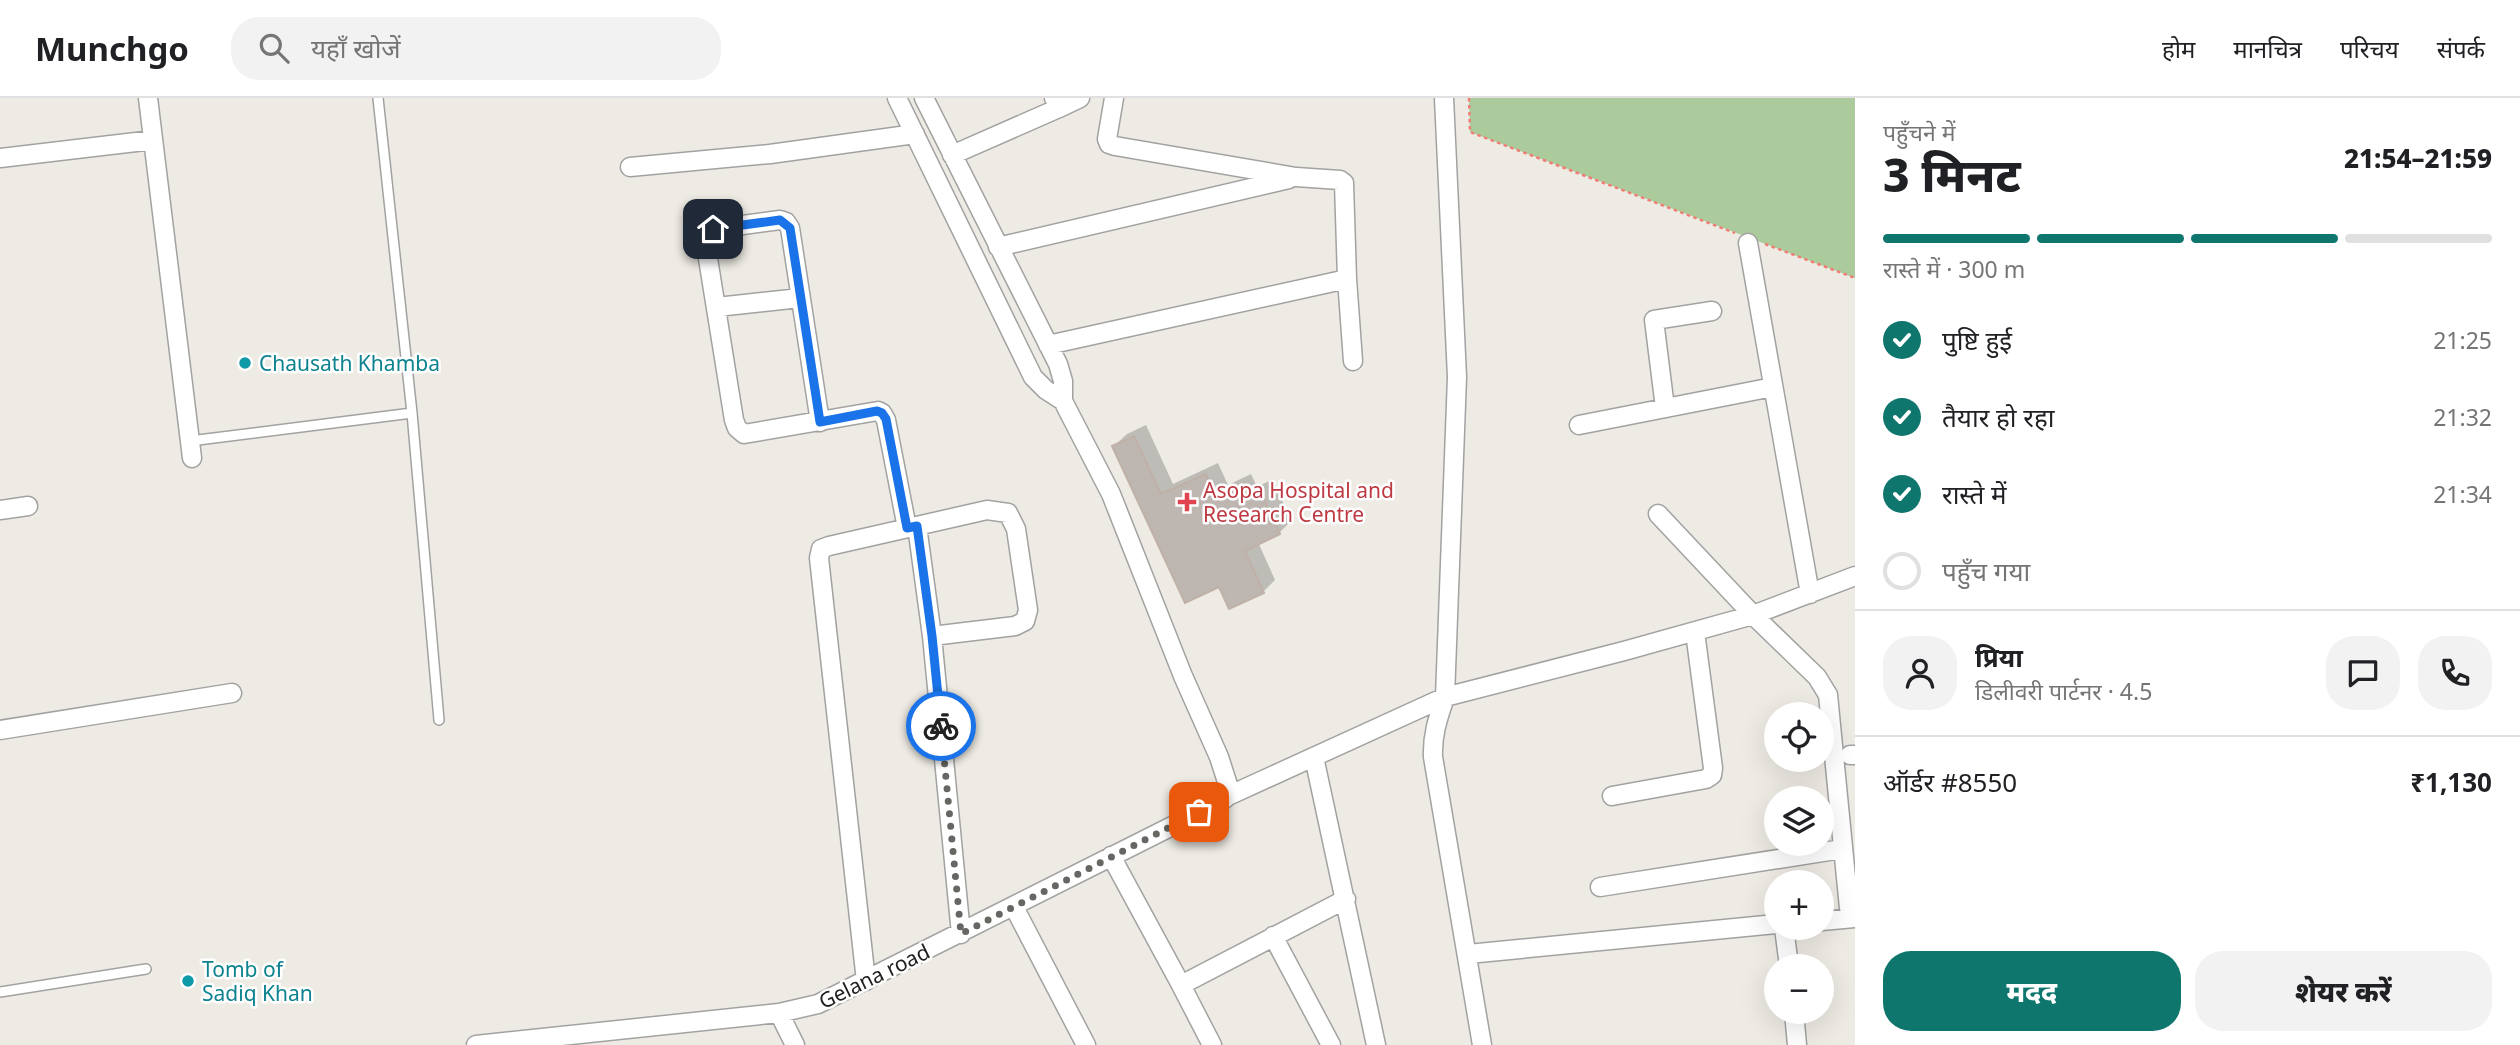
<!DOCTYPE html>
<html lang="hi">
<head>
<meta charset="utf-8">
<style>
	:root { --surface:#fff; --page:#f2f2f2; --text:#202124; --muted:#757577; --line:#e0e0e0; --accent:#0f766e }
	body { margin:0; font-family:"Noto Sans","Noto Sans Devanagari",sans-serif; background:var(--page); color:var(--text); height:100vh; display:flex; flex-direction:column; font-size:26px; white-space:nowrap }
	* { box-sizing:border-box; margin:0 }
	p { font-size:23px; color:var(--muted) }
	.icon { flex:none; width:38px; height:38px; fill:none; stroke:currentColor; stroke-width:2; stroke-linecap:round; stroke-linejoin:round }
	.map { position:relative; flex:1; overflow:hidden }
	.panel { display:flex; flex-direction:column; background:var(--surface); width:665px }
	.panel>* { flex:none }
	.tools { position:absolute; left:1764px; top:604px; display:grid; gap:14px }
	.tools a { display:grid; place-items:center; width:70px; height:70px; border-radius:50%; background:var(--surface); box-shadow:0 7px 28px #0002; font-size:35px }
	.pin { position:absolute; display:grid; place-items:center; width:60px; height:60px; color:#fff; margin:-30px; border-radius:14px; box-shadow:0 4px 10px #0006 }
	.courier { position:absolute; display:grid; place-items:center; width:70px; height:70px; margin:-35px; border:5px solid #1a73e8; border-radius:50%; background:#fff; color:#222; box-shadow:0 2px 9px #0007 }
	.head em { font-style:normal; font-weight:800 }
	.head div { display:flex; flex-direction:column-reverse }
	.head { display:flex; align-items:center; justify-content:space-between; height:119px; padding:0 28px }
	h1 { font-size:46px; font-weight:800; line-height:52px }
	.bar { display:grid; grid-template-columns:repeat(4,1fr); gap:10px 7px; align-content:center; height:84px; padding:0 28px }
	.bar i { height:9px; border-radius:5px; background:var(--line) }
	.bar .on { background:var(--accent) }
	.bar p { grid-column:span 4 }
	.line { display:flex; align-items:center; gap:18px; padding:0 28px; border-top:2px solid var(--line) }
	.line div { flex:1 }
	.round { display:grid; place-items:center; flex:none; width:74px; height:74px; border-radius:28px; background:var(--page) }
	ol { padding:0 28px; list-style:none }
	li { display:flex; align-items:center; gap:21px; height:77px }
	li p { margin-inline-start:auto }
	li .icon { padding:7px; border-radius:50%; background:var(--accent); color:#fff; stroke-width:4 }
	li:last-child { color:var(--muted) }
	li i { width:38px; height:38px; border:4px solid var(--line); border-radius:50% }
	.primary-button { display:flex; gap:14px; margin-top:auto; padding:14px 28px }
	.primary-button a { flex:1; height:80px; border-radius:28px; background:var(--accent); color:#fff; font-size:28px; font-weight:800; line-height:80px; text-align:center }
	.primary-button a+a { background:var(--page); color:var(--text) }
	header { display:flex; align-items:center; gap:42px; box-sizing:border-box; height:98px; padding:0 35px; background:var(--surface); border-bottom:2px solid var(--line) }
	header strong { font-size:33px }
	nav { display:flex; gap:38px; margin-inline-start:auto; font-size:24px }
	.search { width:490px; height:63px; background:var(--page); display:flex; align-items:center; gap:18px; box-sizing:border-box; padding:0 24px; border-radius:28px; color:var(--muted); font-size:26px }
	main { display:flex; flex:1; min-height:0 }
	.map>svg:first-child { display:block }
</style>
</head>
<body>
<header>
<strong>Munchgo</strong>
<div class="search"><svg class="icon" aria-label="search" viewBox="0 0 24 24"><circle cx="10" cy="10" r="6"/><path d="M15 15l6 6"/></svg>यहाँ खोजें</div>
<nav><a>होम</a><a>मानचित्र</a><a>परिचय</a><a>संपर्क</a></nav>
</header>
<main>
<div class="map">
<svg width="1855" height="947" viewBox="0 0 1855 947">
	<rect width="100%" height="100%" fill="#eeebe4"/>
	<path fill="#abcb9c" d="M1469,0H1855V180L1470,34Z"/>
	<path fill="#0003" d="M1146,327L1173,386L1218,365L1228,387L1251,376L1257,389L1273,381L1291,423L1279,435L1258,444L1275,482L1263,494L1220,487L1114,348L1127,336Z"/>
	<path fill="#beb6b1" stroke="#bfb1a8" stroke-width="2" d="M1134,338L1161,396L1206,376L1216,398L1239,387L1245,399L1260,392L1280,436L1245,453L1264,495L1229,511L1219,489L1185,505L1112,348Z"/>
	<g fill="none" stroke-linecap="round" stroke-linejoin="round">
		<defs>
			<path id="service" d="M378,0L412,315L439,622
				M190,343L412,315
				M0,894L146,871"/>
			<path id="minor" d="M148,0L192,360
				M897,0L1033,279L1046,292L1063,303
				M1054,0L1059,10L1080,0
				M1114,0L1107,41L1109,46L1115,48L1296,79L1340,82L1344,85L1347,181L1353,263
				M1444,0L1457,279L1445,599C1438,620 1432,637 1433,659L1482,947
				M952,57L1059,10
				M0,60L153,42
				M630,69L770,56L915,36
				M1748,145L1810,496
				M998,149L1289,81
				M717,209L800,200
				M1048,247L1347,181
				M1665,310L1654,222L1712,213
				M820,324L790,130L786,124L780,122L713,131L706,135L705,142L734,322L737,330L744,336L878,313L882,315L886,322L907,430
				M1579,327L1773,289
				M0,412L28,408
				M1658,416L1753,517L1817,579L1828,597L1849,810
				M917,428L932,538L961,836
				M0,632L232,595
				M1850,657H1855
				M1314,659L1376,947
				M1228,698L1445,599L1624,553L1753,517L1855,478
				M1612,698L1706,681L1712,677L1713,670L1695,534
				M1111,758L1181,887
				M1600,789L1842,751
				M1014,809L1086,947
				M1822,823L1855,820
				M1784,830L1789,868
				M1273,838L1331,947
				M1468,856L1776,826
				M866,883L819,460L821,451L829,448L987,412L1008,415L1016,431L1028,512L1025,523L1015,528L932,538
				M1794,914L1797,947
				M779,915L795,947
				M476,947L779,915L818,906L1222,703L1228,698L1229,690L1219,659L1183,578L1111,396L1063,303V283L1058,266L924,0
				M1212,947L1181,887L1346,801"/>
		</defs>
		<use href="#service" stroke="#a2a2a2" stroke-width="12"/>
		<use href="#minor" stroke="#a2a2a2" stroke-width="21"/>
		<path stroke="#f07c74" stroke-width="2.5" stroke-dasharray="3.5 3.5" stroke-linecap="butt" d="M1469,0L1470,34L1735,135
			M1765,146L1855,180"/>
		<use href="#service" stroke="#fff" stroke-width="9"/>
		<use href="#minor" stroke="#fff" stroke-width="18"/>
	</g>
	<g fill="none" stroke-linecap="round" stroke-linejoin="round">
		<path stroke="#676663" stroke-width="7" stroke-dasharray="0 12.6" d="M941,628L961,836L1199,714"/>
		<path stroke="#1a73e8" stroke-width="9" d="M713,131L780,122L790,130L820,324L877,313L882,315L886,321L907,430L917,428L932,538L941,628"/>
	</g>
	<g fill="#0f9aa8" stroke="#fff" stroke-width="2.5">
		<circle cx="245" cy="265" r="7"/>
		<circle cx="188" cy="883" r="7"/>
	</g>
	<path fill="#e0444e" stroke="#fff" stroke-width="2.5" d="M1183.5 393.5h7v7h7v7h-7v7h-7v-7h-7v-7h7z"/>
	<g text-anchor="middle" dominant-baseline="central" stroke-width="5" stroke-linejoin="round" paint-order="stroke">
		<g font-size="21" fill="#0d838f" stroke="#fff" text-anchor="start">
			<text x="259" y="265">Chausath Khamba</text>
			<text x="202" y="871">Tomb of<tspan x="202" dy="24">Sadiq Khan</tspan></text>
		</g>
		<g font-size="21" fill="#be3a42" stroke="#fff" text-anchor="start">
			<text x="1203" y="392">Asopa Hospital and<tspan x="1203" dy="24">Research Centre</tspan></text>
		</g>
		<g font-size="21" fill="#1e1e1e" stroke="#fff">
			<text transform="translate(874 878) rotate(-26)">Gelana road</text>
		</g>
	</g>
</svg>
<div class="tools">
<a><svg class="icon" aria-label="locate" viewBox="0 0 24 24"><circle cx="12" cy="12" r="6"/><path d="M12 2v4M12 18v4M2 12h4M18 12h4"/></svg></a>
<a><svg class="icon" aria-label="layers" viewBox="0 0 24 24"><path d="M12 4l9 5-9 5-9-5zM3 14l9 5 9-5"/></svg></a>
<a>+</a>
<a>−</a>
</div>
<div class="pin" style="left:1199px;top:714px;background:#ea580c"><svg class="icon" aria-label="bag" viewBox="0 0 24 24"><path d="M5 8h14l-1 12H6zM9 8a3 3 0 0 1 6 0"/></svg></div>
<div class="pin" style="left:713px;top:131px;background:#1f2937"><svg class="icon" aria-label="home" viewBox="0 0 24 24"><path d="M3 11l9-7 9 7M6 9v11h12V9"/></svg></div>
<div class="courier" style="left:941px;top:628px"><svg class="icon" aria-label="bike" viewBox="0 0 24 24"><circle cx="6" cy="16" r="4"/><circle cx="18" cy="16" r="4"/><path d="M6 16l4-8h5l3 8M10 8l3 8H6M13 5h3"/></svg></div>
</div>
<section class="panel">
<div class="head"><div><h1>3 मिनट</h1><p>पहुँचने में</p></div><em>21:54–21:59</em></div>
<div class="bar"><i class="on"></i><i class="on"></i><i class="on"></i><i></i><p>रास्ते में · 300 m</p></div>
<ol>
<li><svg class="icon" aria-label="check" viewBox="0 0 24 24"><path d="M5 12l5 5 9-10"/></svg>पुष्टि हुई<p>21:25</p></li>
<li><svg class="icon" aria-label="check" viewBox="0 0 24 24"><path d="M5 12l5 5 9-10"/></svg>तैयार हो रहा<p>21:32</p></li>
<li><svg class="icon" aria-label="check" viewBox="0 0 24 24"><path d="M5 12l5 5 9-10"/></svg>रास्ते में<p>21:34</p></li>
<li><i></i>पहुँच गया</li>
</ol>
<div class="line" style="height:126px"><a class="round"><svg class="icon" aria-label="person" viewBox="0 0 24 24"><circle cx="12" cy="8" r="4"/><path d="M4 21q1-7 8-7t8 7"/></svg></a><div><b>प्रिया</b><p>डिलीवरी पार्टनर · 4.5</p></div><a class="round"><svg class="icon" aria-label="chat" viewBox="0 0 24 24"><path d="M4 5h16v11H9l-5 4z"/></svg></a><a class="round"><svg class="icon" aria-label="phone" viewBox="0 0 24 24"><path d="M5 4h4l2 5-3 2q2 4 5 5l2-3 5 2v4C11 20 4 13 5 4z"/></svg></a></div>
<div class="line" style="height:91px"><div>ऑर्डर #8550</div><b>₹1,130</b></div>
<div class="primary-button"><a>मदद</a><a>शेयर करें</a></div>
</section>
</main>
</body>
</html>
